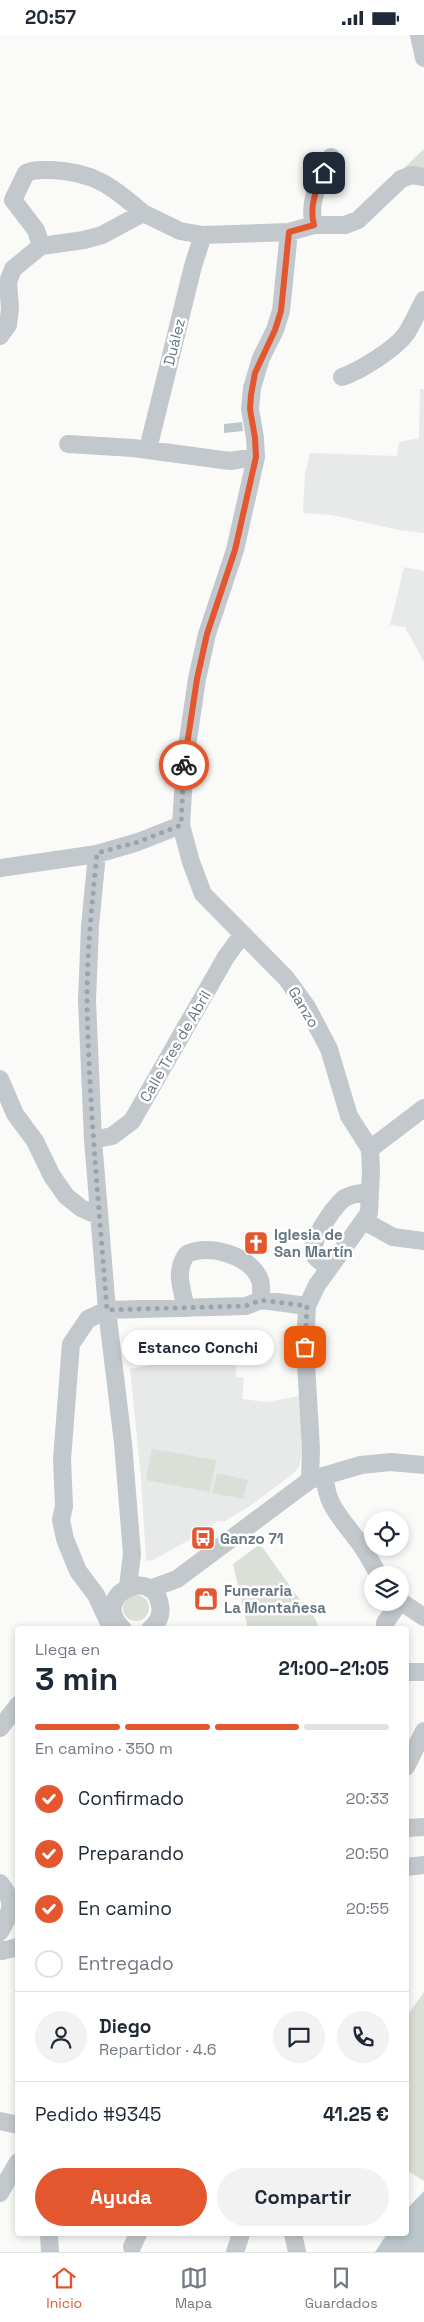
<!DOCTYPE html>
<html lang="es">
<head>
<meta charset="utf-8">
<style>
	:root { --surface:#fff; --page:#f2f2f3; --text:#1f2937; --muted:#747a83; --line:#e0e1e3; --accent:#e4572e }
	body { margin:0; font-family:"Space Grotesk",sans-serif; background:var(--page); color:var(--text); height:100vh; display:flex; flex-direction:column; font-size:19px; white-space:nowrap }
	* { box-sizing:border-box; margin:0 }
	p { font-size:16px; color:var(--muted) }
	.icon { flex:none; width:28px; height:28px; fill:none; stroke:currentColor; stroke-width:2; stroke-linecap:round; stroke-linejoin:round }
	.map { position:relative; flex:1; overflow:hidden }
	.side { position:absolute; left:15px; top:1591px; width:394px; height:610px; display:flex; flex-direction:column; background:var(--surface); border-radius:5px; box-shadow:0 2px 8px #0003 }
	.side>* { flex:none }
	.fabs { position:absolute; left:364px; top:1476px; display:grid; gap:10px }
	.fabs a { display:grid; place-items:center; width:45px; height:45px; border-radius:50%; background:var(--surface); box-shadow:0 2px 8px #0003; font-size:25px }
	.pin { position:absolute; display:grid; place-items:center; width:42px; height:42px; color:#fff; margin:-21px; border-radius:10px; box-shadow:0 2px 8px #0006 }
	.courier { position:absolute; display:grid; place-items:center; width:50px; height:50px; margin:-25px; border:4px solid #e4572e; border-radius:50%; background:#fff; color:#222; box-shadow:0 1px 6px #0007 }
	.bubble { position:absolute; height:35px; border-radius:18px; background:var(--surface); box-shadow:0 2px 8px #0003; font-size:16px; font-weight:700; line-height:35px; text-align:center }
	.head em { font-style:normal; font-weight:700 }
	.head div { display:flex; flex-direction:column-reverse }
	.head { display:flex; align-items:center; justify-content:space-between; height:85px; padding:0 20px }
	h1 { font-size:32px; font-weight:700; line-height:38px }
	.bar { display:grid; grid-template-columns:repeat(4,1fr); gap:8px 5px; align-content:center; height:60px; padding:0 20px }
	.bar i { height:6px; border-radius:4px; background:var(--line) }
	.bar .current { background:var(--accent) }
	.bar p { grid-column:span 4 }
	.line { display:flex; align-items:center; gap:12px; padding:0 20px; border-top:1px solid var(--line) }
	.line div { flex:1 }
	.round { display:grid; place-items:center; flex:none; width:52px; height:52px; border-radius:26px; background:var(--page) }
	ol { padding:0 20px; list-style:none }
	li { display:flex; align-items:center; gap:15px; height:55px }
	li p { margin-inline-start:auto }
	li .icon { padding:5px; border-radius:50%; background:var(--accent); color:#fff; stroke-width:4 }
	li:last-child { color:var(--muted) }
	li i { width:28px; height:28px; border:2px solid var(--line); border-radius:50% }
	.action { display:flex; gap:10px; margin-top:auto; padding:10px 20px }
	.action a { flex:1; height:58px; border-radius:30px; background:var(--accent); color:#fff; font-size:20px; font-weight:700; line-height:58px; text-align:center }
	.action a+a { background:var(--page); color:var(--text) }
	.status { display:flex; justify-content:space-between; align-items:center; height:35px; padding:0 25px; background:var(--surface); direction:ltr }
	.status svg { height:14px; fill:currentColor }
	.menu { display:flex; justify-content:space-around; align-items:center; height:70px; border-top:1px solid var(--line); background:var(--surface); font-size:14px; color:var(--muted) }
	.menu a { display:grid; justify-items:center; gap:2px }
	.menu .current { color:var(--accent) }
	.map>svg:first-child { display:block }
</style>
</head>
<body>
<div class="status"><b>20:57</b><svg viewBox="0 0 49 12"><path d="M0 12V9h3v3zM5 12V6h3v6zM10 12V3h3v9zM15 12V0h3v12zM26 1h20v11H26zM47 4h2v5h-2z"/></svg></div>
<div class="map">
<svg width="424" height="2217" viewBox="0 0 424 2217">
	<rect width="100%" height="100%" fill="#fafaf8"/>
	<path fill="#e8e9e9" d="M420,354H424V498L399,495L332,480L303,478L305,438L310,418L397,421L399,407L419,403Z
		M404,532L424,536V627L405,592L390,590Z
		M235,1317L236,1342L244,1343L242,1364L267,1367L300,1361L302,1418L299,1431L294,1438L250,1471L225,1486H218L194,1502L155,1524L149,1526L146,1525L141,1444L130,1334L195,1321Z"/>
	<path fill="#dadfd7" d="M424,114V138L404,133Z
		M152,1414L216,1425L210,1457L146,1445Z
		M217,1438L248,1445L243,1464L212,1458Z
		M260,1509L300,1565L313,1580L320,1594H248L233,1529Z
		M123 1573a13 13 0 1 1 26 0a13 13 0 1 1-26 0Z
		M424,1957V2146L406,2135V1982Z"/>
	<path fill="#bbc7cb" d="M242,387L243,396L224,398V389Z
		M424,2156V2217H375L387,2199H406V2175Z"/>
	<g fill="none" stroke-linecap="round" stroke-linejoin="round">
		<path stroke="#c3c8cc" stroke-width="18" d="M419,0L424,23
			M314,190C307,166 321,144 331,122
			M289,197L281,276L275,295L261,323L252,353L250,374L255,403L256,422L235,515L207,599L197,644L185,725L181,790L191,827L203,859L286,943L307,972L329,1014L349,1081L370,1114L371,1135L369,1178L317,1250L307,1271L305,1312L311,1414L310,1445
			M41,211L36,195L13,165L26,138C35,134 42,135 52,135C94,137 112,151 143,178
			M0,301L8,290L10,274L8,247L13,234L41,211L84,205L102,200L143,178L180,196L203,200L289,197L314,190H345L358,185L401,144L412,140L424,142
			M342,342C360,336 395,314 406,299C413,288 418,276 424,265
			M68,409L133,413L230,426L256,422
			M148,414L193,231L203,200
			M97,819L90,891L87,965L93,1105L107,1275L123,1408L132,1519L128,1551
			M0,833L97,819L138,807L181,790
			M0,1044L15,1079L35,1106L52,1141L66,1161L81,1173L99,1181
			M93,1105L112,1101L132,1086L226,922L242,900
			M370,1114L424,1073
			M364,1186L393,1202L424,1206
			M329,1233C325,1229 317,1225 314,1220C308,1208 333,1174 342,1165C349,1159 360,1158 369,1157
			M186,1273C182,1254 174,1236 187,1219C210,1208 251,1221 260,1245C262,1251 261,1259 261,1265
			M326,1440C323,1467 343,1485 358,1506C366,1516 372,1529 379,1540
			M150,1554L177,1544L310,1445L361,1430L391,1427L424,1430
			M400,1566L424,1582
			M108,1586L96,1560L78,1536L65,1504L61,1485L64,1471L62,1424L71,1309L88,1284L107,1275L246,1271L261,1265L307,1271
			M123,1594C88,1561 153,1529 160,1570C162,1580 158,1588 150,1594
			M386,1594L385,1588L399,1568
			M406,1637H424
			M0,1693L18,1670
			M406,1732L424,1696
			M406,1793L424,1792
			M406,1832L424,1830
			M0,1848C16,1867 11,1877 0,1897
			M0,1914L2,1916L18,1912
			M0,2086L18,2090
			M0,2158L18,2127
			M49,2199L50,2217
			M293,2199L297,2217
			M132,2212L138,2199
			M235,2217L241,2199"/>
	</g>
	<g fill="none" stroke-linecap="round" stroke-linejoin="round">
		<path stroke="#99a4ac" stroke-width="5" stroke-dasharray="0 9" d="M184,730L181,790L138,807L97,818C92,868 87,917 87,967C89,1070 99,1172 107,1275L246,1271L261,1265L307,1271L305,1312"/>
		<path stroke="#e4572e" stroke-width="6" d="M184,730L197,644L207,599L235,515L256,422L255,403L250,374L251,360L255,338L275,295L281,276L289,197L314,190C309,171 316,155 324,138"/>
	</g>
	<defs>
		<symbol id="church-square" viewBox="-11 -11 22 22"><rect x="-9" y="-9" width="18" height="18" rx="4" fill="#e4572e" stroke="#fff"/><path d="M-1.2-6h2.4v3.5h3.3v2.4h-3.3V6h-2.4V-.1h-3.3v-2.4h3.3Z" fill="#fff"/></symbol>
		<symbol id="bus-square" viewBox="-11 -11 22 22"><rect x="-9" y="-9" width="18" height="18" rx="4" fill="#e4572e" stroke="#fff"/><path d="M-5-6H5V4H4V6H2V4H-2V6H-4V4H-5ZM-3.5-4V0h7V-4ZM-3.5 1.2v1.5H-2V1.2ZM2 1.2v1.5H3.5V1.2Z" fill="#fff"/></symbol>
		<symbol id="shop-square" viewBox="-11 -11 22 22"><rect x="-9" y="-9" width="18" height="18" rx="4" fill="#e4572e" stroke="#fff"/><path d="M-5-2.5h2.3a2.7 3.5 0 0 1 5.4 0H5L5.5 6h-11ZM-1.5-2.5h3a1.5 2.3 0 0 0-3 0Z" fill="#fff"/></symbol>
	</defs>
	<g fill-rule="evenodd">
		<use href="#church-square" x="242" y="1194" width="28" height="28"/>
		<use href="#bus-square" x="189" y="1489" width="28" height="28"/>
		<use href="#shop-square" x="192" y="1550" width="28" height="28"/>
	</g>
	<g text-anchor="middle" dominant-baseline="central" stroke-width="5" stroke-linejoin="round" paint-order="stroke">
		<g font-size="15" fill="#657683" stroke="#fff">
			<text transform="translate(174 307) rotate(-76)">Duález</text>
			<text transform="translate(304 972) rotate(59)">Ganzo</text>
			<text transform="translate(175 1011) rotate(-60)">Calle Tres de Abril</text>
		</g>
		<g font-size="15" font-weight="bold" fill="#657683" stroke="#fff" text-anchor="start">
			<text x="274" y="1199">Iglesia de<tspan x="274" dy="17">San Martín</tspan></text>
			<text x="220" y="1503">Ganzo 71</text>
			<text x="224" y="1555">Funeraria<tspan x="224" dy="17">La Montañesa</tspan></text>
		</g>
	</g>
</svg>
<div class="fabs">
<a><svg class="icon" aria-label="locate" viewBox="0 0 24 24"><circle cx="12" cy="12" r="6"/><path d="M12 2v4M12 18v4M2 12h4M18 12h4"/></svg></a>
<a><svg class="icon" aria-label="layers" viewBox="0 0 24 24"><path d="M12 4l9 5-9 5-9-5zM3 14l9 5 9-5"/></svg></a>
</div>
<div class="pin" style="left:305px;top:1312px;background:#ea580c"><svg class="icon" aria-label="bag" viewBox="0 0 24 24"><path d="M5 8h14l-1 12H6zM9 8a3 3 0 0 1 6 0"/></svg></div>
<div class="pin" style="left:324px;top:138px;background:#1f2937"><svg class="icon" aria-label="home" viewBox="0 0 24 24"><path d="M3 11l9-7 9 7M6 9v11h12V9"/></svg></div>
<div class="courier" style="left:184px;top:730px"><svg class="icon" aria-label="bike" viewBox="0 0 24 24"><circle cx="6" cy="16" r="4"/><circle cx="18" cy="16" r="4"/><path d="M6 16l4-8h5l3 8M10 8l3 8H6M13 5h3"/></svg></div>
<div class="bubble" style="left:122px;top:1295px;width:152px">Estanco Conchi</div>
<section class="side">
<div class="head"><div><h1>3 min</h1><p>Llega en</p></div><em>21:00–21:05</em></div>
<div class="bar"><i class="current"></i><i class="current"></i><i class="current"></i><i></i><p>En camino · 350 m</p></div>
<ol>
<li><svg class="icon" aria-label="check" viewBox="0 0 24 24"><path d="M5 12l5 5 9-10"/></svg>Confirmado<p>20:33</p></li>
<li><svg class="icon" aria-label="check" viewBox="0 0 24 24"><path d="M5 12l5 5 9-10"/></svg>Preparando<p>20:50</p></li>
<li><svg class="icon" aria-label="check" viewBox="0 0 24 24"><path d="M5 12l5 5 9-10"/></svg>En camino<p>20:55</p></li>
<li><i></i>Entregado</li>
</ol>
<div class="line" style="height:90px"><a class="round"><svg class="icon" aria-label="person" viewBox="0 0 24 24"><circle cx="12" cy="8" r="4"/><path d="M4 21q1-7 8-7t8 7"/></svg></a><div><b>Diego</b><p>Repartidor · 4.6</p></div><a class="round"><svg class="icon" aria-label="chat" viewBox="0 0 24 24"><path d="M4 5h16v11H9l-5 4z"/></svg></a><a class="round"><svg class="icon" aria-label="phone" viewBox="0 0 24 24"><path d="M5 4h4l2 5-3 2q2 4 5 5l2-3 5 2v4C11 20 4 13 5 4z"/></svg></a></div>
<div class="line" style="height:65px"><div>Pedido #9345</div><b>41.25 €</b></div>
<div class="action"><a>Ayuda</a><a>Compartir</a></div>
</section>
</div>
<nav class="menu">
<a class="current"><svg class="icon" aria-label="home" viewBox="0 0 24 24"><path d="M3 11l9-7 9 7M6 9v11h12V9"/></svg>Inicio</a>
<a><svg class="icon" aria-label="map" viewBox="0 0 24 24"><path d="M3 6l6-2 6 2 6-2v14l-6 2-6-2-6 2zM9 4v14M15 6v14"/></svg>Mapa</a>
<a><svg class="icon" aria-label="saved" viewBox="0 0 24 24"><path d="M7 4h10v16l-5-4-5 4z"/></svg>Guardados</a>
</nav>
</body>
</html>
